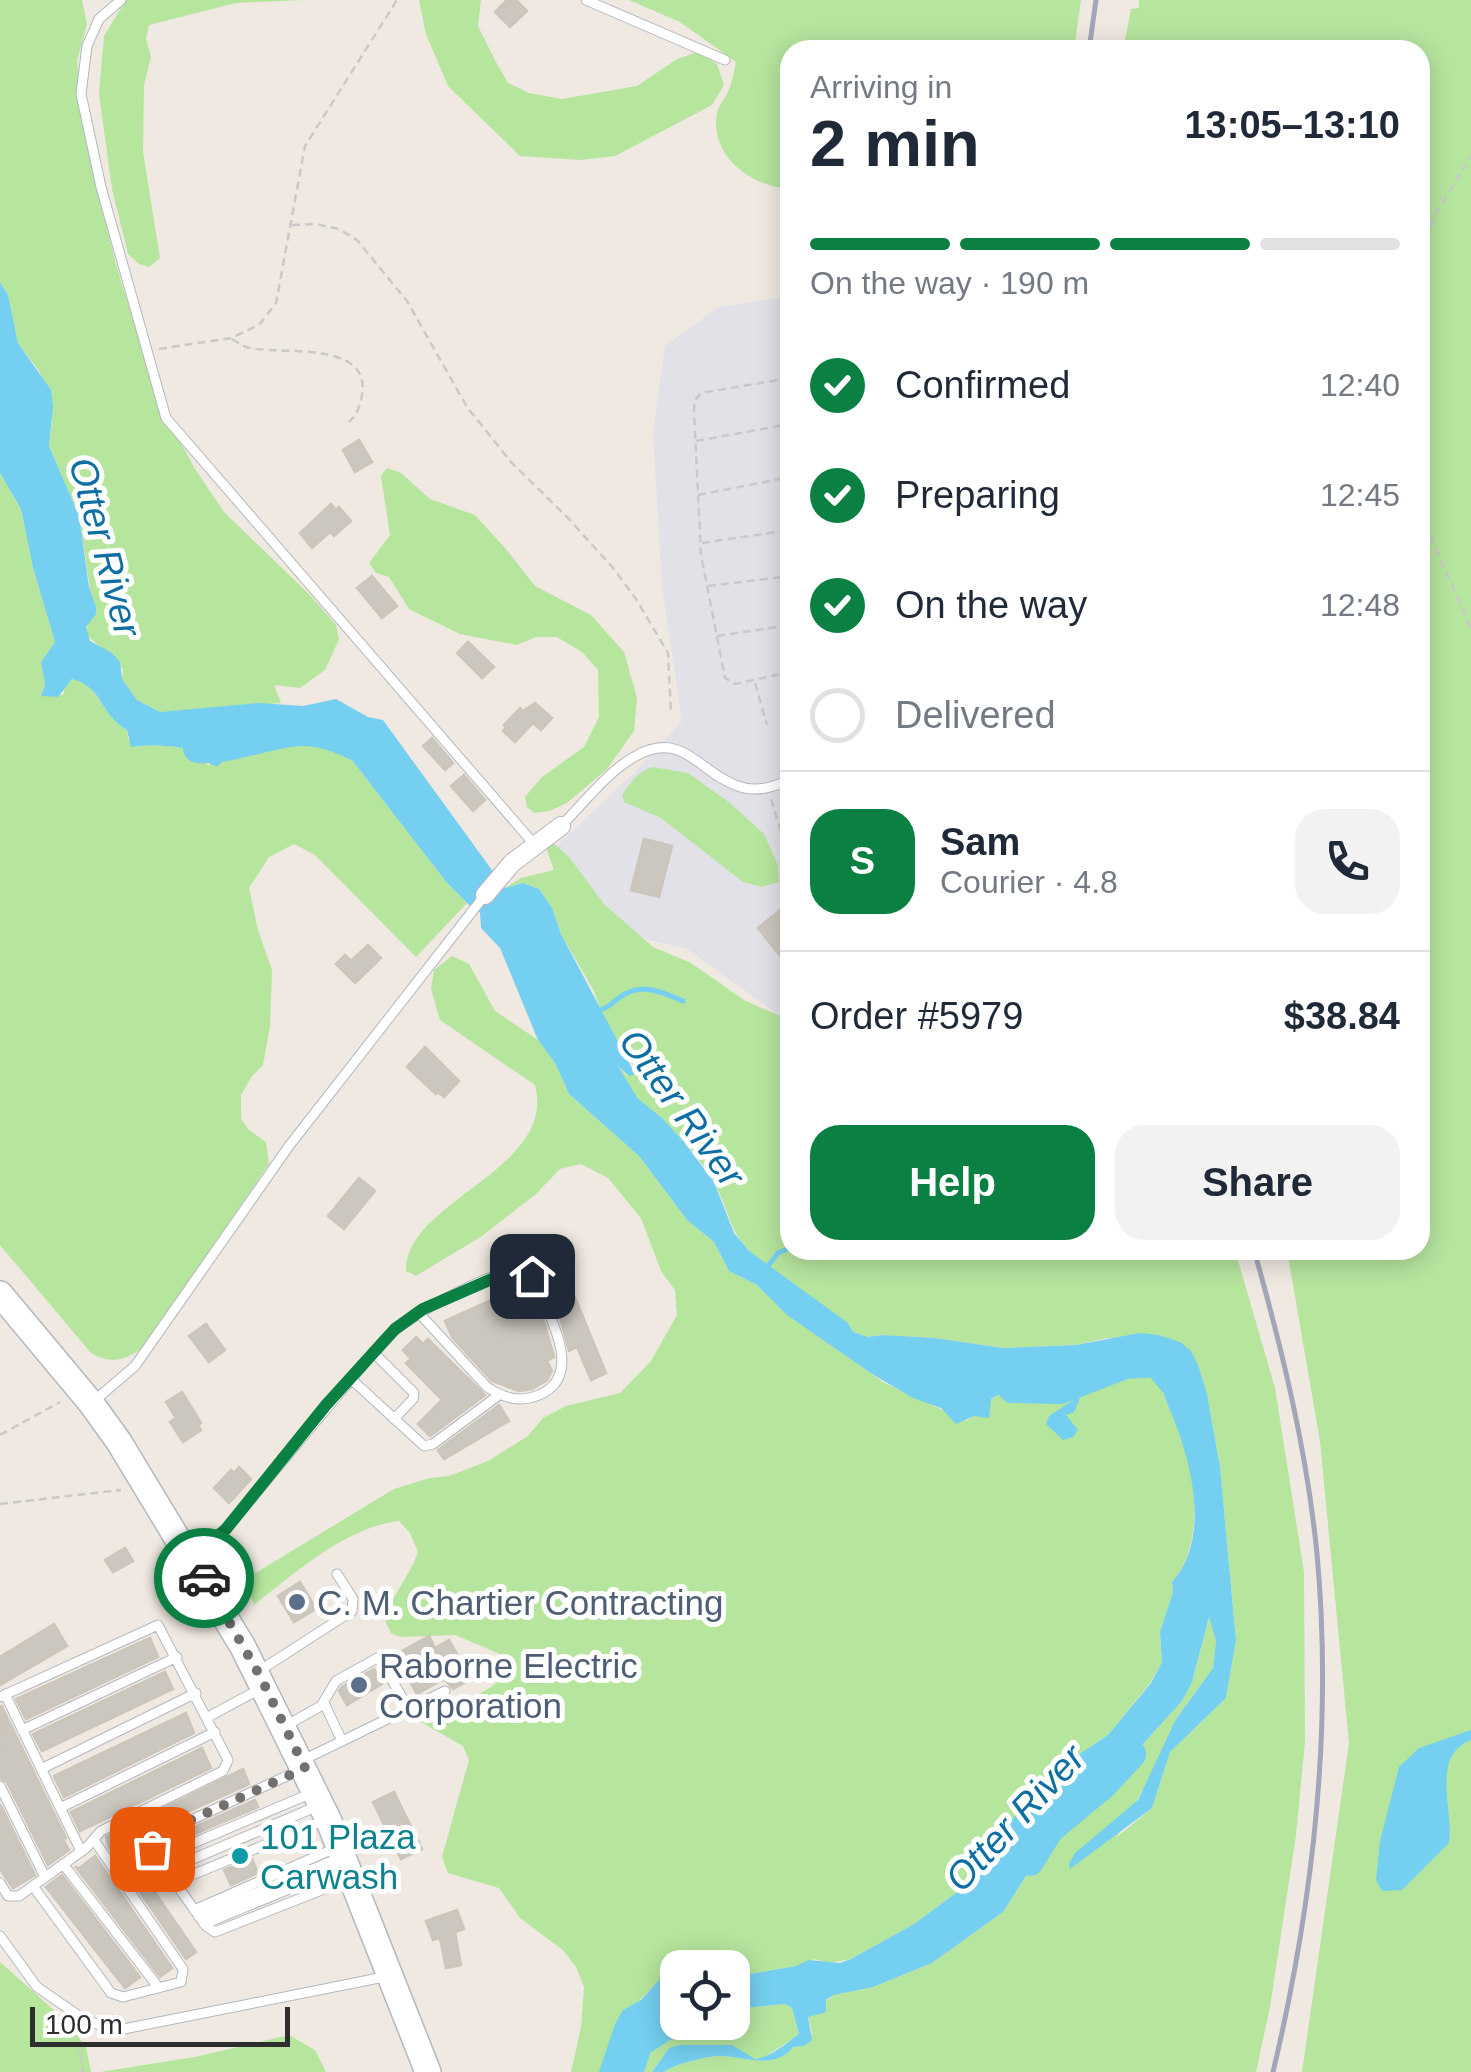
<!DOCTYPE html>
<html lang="en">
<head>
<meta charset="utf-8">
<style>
	:root { --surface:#fff; --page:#f2f2f3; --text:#1f2937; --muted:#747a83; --line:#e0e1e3; --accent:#0b8043 }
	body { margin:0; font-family:Helvetica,sans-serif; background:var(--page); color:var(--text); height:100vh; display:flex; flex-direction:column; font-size:38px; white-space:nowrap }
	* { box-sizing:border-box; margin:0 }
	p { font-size:32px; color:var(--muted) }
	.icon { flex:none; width:55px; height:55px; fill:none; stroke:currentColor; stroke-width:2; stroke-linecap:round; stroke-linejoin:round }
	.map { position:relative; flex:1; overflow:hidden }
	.sheet { position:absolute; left:780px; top:40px; width:650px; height:1220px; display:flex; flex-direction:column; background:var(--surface); border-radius:30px; box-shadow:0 5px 25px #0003 }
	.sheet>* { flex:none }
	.buttons { position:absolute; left:660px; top:1950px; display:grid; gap:20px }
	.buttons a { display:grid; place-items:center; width:90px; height:90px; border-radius:20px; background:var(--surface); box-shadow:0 5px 25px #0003; font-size:50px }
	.scale { position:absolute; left:30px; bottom:25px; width:260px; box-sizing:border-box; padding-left:10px; border:5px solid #2e2e2e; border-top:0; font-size:28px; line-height:35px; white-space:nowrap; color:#2e2e2e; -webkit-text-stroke:8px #fff; paint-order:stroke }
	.pin { position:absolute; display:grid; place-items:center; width:85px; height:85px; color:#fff; margin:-42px; border-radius:20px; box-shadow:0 5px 15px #0006 }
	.courier { position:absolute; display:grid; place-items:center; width:100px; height:100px; margin:-50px; border:8px solid #0b8043; border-radius:50%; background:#fff; color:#222; box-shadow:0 2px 12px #0007 }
	.headline em { font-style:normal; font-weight:700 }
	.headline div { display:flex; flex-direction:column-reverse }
	.headline { display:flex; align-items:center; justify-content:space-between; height:170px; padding:0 30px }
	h1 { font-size:65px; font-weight:700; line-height:75px }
	.bar { display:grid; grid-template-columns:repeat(4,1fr); gap:15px 10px; align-content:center; height:120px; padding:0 30px }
	.bar i { height:12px; border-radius:8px; background:var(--line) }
	.bar .active { background:var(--accent) }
	.bar p { grid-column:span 4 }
	.line { display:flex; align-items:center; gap:25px; padding:0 30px; border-top:2px solid var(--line) }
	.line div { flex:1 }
	.round { display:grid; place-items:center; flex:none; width:105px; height:105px; border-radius:30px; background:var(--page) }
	ol { padding:0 30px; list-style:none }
	li { display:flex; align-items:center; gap:30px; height:110px }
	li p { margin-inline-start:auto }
	li .icon { padding:10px; border-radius:50%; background:var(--accent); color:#fff; stroke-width:4 }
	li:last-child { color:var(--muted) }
	li i { width:55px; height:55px; border:5px solid var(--line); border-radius:50% }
	.primary-button { display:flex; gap:20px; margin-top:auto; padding:20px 30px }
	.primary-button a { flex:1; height:115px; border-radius:30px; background:var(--accent); color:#fff; font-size:40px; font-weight:700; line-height:115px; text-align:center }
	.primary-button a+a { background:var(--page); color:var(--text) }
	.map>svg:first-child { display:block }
</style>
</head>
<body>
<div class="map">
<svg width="1471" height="2072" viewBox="0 0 1471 2072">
	<rect width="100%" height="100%" fill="#efe9e1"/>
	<path fill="#e3e1e8" d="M790,296V1029L780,1016L686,948L627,936L551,851L637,770L682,721L662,586L653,432L665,346L719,307Z"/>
	<path fill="#b6e59e" d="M0,0H82L87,24L77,61L87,146L116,265L158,400L195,469L224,512L311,596L336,625L339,639L325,670L300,688L274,685L281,703L160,712L137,700L122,679L123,669L86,634L92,602L79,516L49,446L52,422L40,372L18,343L8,295L0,282Z
		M126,0H302L236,3L149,25L146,39L151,57L144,85L143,152L160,258L149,267L139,264L128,254L112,189L99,94L104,36Z
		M419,0H481L478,26L496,62L508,83L529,93L562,99L637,86L677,59L698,52L717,64L724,85L712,105L615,156L581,160L520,156L448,86L426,34Z
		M629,0H1081L1074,50H790V188C752,188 709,155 717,113C718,106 725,99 728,92C732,83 734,72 736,62L680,22Z
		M1139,0H1471V2072H1302L1349,1743L1320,1441L1287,1250H1420V50H1123L1131,9L1139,8Z
		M387,468L401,473L430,499L475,515L506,549L535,586L591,615L624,652L637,698L634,731L607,769L567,803L549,811L534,813L527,807L525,797L542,777L584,747L599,717L598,670L582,652L557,637H536L517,645L460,634L409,609L389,577L376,573L369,563L390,535L381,476Z
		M0,473L21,509L33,568L55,642L41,662L45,684L42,692L63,695L66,684L73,679C103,689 100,714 127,730L128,739L136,747C144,743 187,747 196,752C198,754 206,763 208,765L226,758C241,727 301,720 329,738L333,736L331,728L337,732L345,751L447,883L467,903L416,957L315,855L294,844L269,857L249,888L258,930L272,970L270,1026L263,1065L252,1076L241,1095V1119L249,1130L266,1142L269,1164L142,1349C122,1360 112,1365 91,1353L0,1245Z
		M653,767L688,773L730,803L764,834L778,865L779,882L762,887L743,882L661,818L624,802L622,795C630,783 638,771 653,767Z
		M551,841L569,857L604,904L653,947L691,963L744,1000L780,1016L790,1029V1250H1235L1275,1388L1304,1572L1305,1742L1296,1835L1270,2007L1256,2072H664C672,2065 707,2056 718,2056C743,2055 774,2072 793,2047L804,2046L812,2033L808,2016L834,1995L873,1987L932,1963L1003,1912L1038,1857L1055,1816L1112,1778L1170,1714L1192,1682L1209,1617L1216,1641L1213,1668L1176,1719L1164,1751L1117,1837L1152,1808L1170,1752L1226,1698L1236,1640L1220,1468L1207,1394L1191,1351L1107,1338L1076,1345L1003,1348L935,1338L883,1335L868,1337L853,1332L848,1323C814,1303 776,1279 749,1251C730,1232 727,1206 715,1184C707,1169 694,1153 683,1141C645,1097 584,1072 562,1016L570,1008L595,1035L606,1056L628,1076L636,1071L603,1017L594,991L561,934L552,908L539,889L523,883L505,888L521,878L554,870L544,842Z
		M452,956L469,964L495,1011L538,1040L555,1063L569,1094L639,1156L687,1220L714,1242L729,1271L757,1285L788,1315L883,1382L966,1421L989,1406L991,1399L998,1395C1016,1395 1034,1396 1051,1391C1073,1384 1109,1357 1128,1358C1153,1361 1160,1377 1165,1399C1167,1406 1174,1412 1177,1419C1195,1463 1207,1543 1172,1582L1173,1592L1160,1632L1162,1662L1150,1683L1108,1735L1091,1746L1002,1832L998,1852L960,1890L914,1924L851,1959L829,1963L815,1959L796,1966L733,1977L732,1968H678L677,1982L660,1980L639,2001L643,2036L677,2019L678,2022H732L733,2009L785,2004L792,2008L799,2035L761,2059H750L732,2045H679L669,2048L652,2072H633L634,2065L629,2072H571L581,2027L584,1987L576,1967L564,1951L520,1918L499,1888L448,1873L442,1857L469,1760L463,1746L421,1722C446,1709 502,1690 512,1664L505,1656L455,1635L400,1637L391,1633L384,1618C393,1594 410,1576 418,1552L410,1533L399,1521C346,1527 296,1572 254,1605L244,1580L394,1489L430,1478L449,1476L488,1461L528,1436L543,1418L566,1406L620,1393L651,1361L677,1315L675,1290L661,1271L641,1218L608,1178L581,1164L560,1169L536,1194L482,1236L416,1276L406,1271C405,1200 557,1171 535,1085L440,1020L431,989L434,970Z
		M0,1962L64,2019L86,2047L91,2072H0Z
		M289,2035L315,2050L326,2072H100L195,2057Z"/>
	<path fill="#75cff0" d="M0,282L8,295L18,343L51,390L53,406L49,446L79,516L89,587L96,607V614L86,627L90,641L112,653L120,662L122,679L137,700L160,712L260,703L303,706L336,699L368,717L383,720L505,888L523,883L539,889L552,908L561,934L635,1074L629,1076L606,1056L595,1035L570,1009L563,1016L583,1053L664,1120L684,1142L714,1182L734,1233L749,1251L848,1323L853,1332L868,1337L883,1335L935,1338L1003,1348L1076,1345L1140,1333L1158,1335L1180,1342L1191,1351L1198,1365L1207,1394L1220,1467L1236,1640L1226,1698L1170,1752L1152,1808L1070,1869L1069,1864L1075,1853L1138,1800L1176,1719L1213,1668L1216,1641L1209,1617L1192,1682L1182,1701L1112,1778L1055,1816L1038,1857L1003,1912L932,1963L873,1987L834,1995L826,2000V2012L808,2017L812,2040L804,2046L793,2047C774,2072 743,2055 718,2056C707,2056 672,2065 664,2072H652L669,2048L679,2045H732L755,2059C769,2058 787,2043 799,2034L792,2008L785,2004L733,2009V1977L796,1966L809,1960L840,1963L851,1959L914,1924L960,1890L998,1853L1002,1832L1048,1775L1108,1735L1151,1683L1162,1662L1160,1632L1173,1592L1172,1582C1214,1535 1189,1453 1167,1403C1160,1386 1161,1367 1139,1361C1115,1353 1103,1369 1082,1377C1080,1391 1082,1398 1074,1412L1066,1415L1078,1430L1073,1437L1063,1440L1046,1424L1049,1416L1075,1399L1076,1389L1070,1384L1033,1395H998L991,1399L989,1418L974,1416L956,1424L941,1408L913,1398L872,1374L787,1315L757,1285L729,1271L714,1242L687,1220L639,1156L569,1094L555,1063L538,1040L500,948L481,928L480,912L475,911L447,883L345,751L337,732L330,729L333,738C304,730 256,721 232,748C226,754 225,761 217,766C205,764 207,759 197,753C186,745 143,744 131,747L127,730C99,714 104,688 72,679L58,697L41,696L45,684L41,662L55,642L33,568L21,509L0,473Z
		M1471,1730V1740C1430,1756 1454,1809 1449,1843L1402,1890L1382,1891L1376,1880L1380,1841L1399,1767L1419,1748Z
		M660,1979L677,1982V2019L659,2026L643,2037L633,2072H599L615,2024L623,2010L641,2000Z"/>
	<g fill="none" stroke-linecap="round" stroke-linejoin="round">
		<path stroke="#75cff0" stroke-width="5" d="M595,1011C609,1009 613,1001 625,994C644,983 664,993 683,1001
			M764,1271L778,1253L790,1248"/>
		<path stroke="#75cff0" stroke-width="30" d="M198,748C232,750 265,733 300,731C326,730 352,743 375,755
			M545,976L623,1103
			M1013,1388L1060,1389L1125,1364L1157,1362L1173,1381
			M1029,1861L1049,1829L1102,1785L1131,1754
			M628,2072L638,2043L678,2017"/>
	</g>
	<path fill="#cbc7bf" stroke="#cbc5ba" stroke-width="2.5" d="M507,0H516L527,11L510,27L495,12Z
		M359,440L372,462L355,472L343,450Z
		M331,504L336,510L339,507L351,521L334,536L330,532L312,548L300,533Z
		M372,576L397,606L382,618L357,588Z
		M468,642L494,667L482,678L457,653Z
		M535,703L552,718L541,730L533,723L515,742L503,731L506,728L504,725L520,708L523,711Z
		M432,738L453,763L445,770L423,746Z
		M464,775L485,800L473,811L451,786Z
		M644,839L672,846L659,897L631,890Z
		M790,902V968L758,928Z
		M368,945L381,958L355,983L336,964L345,955L351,961Z
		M425,1047L459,1081L444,1097L438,1092L436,1094L407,1067Z
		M359,1178L375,1191L344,1229L328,1216Z
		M556,1251L606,1373L591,1380L577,1347L569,1351L561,1320L539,1272L544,1270L539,1257Z
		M523,1279L545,1326L554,1357L547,1361L552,1371L547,1380L532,1389L519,1391L492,1381L452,1337L445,1321L507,1293L504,1287Z
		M206,1324L225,1350L209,1362L189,1336Z
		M416,1337L423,1344L428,1339L485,1395L430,1436L418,1424L442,1400L406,1363L411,1359L403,1350Z
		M182,1392L201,1423L198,1425L201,1430L183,1442L170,1422L176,1418L166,1402Z
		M499,1405L509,1421L444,1459L438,1450Z
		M239,1467L251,1479L229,1503L214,1488L231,1470L234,1473Z
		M125,1548L133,1561L113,1572L105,1560Z
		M300,1582L316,1609L294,1622L278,1596Z
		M54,1624L67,1646L0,1685V1657Z
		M429,1636L435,1648L449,1640L471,1679L453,1689L444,1679L417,1694L395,1655Z
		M150,1638L158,1657L26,1719L16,1699Z
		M374,1669L382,1684L347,1705L339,1691L342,1687Z
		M165,1672L173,1689L42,1751L33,1734Z
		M1,1705L66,1838L63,1839L69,1850L48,1865L7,1782L0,1778Z
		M186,1713L194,1733L64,1797L54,1776Z
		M202,1748L211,1768L80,1831L71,1812Z
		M243,1769L249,1784L120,1842L196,1952L186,1959L109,1847L106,1837Z
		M394,1792L422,1849L401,1859L373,1802Z
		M255,1800L258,1807L192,1835L190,1829Z
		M0,1804L35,1875L13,1888L0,1869Z
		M95,1856L172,1968L160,1977L75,1866L78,1869Z
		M252,1859L258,1873L231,1885L224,1870Z
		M62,1875L140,1977L125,1988L46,1887Z
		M457,1910L464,1929L455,1932L461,1965L446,1968L440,1938L433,1940L426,1921Z"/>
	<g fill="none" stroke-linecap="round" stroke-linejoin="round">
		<defs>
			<path id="lane" d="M121,0L99,19L87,46L81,94L101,187L166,418L534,844
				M586,0L725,60
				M561,826C584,803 606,773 634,757C682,728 700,774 738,786C756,793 773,787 790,780
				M373,1352L414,1393L413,1399L394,1419
				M350,1378L424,1446L433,1444L499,1395
				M94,1401L135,1366L289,1146L485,895
				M194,1556L226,1529L384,1340C410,1314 487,1274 523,1267L532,1276C545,1310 588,1374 539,1395C519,1403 504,1398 487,1387L418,1312
				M259,1671L352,1611L353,1599L337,1574
				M5,1694L81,1851
				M0,1697L158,1625L228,1760L223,1771L101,1831L86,1848L19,1896H8L0,1883
				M324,1703L342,1741
				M208,1717L262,1688
				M285,1726L321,1706L336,1681L379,1657L408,1708
				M22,1730L177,1657
				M303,1760L445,1691
				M41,1769L196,1693
				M302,1769L152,1838L151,1849L206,1926L215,1932L347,1880
				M0,1786L45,1877
				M60,1808L215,1732
				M158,1858L312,1793
				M63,1864L159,1988
				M167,1870L320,1805
				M175,1882L325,1820
				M33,1886L111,1993L123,1997L181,1982L183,1969L94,1840
				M194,1910L338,1847
				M199,1917L339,1858
				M204,1924L345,1866
				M0,1936L37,1987L82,2018L114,2031L389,1976"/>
			<path id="street" d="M485,895L512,863L561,826"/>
			<path id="secondary" d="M0,1294L91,1403L119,1442L243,1647L328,1819L428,2072"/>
		</defs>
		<use href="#lane" stroke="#b4b7c1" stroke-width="11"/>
		<use href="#street" stroke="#b4b7c1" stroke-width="20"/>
		<use href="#secondary" stroke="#b4b7c1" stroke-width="28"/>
		<path stroke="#c9c9c9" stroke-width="2.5" stroke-dasharray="8 5" stroke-linecap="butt" d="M292,225L315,224L339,229L357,240L407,301L467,407L511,462L568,518L613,568L636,599L668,653L671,713
			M1420,250L1438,210L1471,156
			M232,339C237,342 241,345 246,347C275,356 372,338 362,395C360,406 357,415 349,422
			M159,349L231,338L259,325L276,303L305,146L397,0
			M790,378L701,393L695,400L694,411L701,555L725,678L735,684L790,672
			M696,441L790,424
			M698,495L790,477
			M1420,512L1471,629
			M702,543L790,530
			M708,586L790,576
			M717,636L790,625
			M755,683L767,725
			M771,799L790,862
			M0,1435L60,1402
			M0,1504L121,1490
			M76,2029L83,2072"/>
		<use href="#lane" stroke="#fff" stroke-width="9"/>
		<use href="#street" stroke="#fff" stroke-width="18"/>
		<use href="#secondary" stroke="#fff" stroke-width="25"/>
		<path stroke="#a3a6b8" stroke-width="5" d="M1089,50L1096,0
			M1254,1250C1282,1349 1307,1451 1317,1554C1333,1727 1313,1904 1273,2072"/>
	</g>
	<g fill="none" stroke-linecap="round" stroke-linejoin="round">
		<path stroke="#726f6d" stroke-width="10" stroke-dasharray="0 18" d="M152,1849V1838L305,1768L260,1676L204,1578"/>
		<path stroke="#0b8043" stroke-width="12" d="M204,1578L192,1558L226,1529L326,1405L395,1329L423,1309L517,1268L523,1267L532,1276"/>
	</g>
	<g fill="#5c6f8a" stroke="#fff" stroke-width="4">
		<circle cx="297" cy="1602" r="10"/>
		<circle cx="359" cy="1685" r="10"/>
	</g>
	<circle fill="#0f9aa8" stroke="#fff" stroke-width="4" cx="240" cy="1856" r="10"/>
	<g text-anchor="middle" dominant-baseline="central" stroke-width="10" stroke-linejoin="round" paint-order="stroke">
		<g font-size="35" fill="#4e5e75" stroke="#fff" text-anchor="start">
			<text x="317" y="1602">C. M. Chartier Contracting</text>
			<text x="379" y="1665">Raborne Electric<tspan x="379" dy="40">Corporation</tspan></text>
		</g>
		<g font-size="35" fill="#0d838f" stroke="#fff" text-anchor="start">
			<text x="260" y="1836">101 Plaza<tspan x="260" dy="40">Carwash</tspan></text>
		</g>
		<g font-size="38" font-style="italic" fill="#0d6fa3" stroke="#fff">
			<text transform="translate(105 547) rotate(75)">Otter River</text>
			<text transform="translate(682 1108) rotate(54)">Otter River</text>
			<text transform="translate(1015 1818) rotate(-47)">Otter River</text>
		</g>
	</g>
</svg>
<div class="buttons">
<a><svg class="icon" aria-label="locate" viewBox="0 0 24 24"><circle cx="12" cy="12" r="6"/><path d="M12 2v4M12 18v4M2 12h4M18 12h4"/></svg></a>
</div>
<div class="scale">100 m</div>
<div class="pin" style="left:152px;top:1849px;background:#ea580c"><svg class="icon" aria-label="bag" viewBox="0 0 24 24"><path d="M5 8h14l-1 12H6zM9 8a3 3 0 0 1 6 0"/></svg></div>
<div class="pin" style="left:532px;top:1276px;background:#1f2937"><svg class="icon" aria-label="home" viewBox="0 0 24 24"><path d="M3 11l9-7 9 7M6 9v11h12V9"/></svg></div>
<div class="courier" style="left:204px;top:1578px"><svg class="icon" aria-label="car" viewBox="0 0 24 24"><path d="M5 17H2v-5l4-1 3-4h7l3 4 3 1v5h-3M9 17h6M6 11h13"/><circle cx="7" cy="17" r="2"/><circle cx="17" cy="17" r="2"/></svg></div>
<section class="sheet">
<div class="headline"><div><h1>2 min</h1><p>Arriving in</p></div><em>13:05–13:10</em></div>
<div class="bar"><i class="active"></i><i class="active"></i><i class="active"></i><i></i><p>On the way · 190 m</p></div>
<ol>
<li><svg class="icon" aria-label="check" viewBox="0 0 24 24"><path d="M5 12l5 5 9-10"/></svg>Confirmed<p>12:40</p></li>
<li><svg class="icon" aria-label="check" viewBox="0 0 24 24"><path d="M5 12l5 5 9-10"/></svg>Preparing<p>12:45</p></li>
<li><svg class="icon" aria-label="check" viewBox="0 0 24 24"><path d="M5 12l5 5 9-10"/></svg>On the way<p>12:48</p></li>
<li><i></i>Delivered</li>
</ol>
<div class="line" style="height:180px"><b class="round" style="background:var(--accent);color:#fff">S</b><div><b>Sam</b><p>Courier · 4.8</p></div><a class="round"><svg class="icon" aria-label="phone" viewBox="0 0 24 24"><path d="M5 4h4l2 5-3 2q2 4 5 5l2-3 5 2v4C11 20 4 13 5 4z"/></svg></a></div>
<div class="line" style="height:130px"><div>Order #5979</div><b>$38.84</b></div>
<div class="primary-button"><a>Help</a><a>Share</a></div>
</section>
</div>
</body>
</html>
